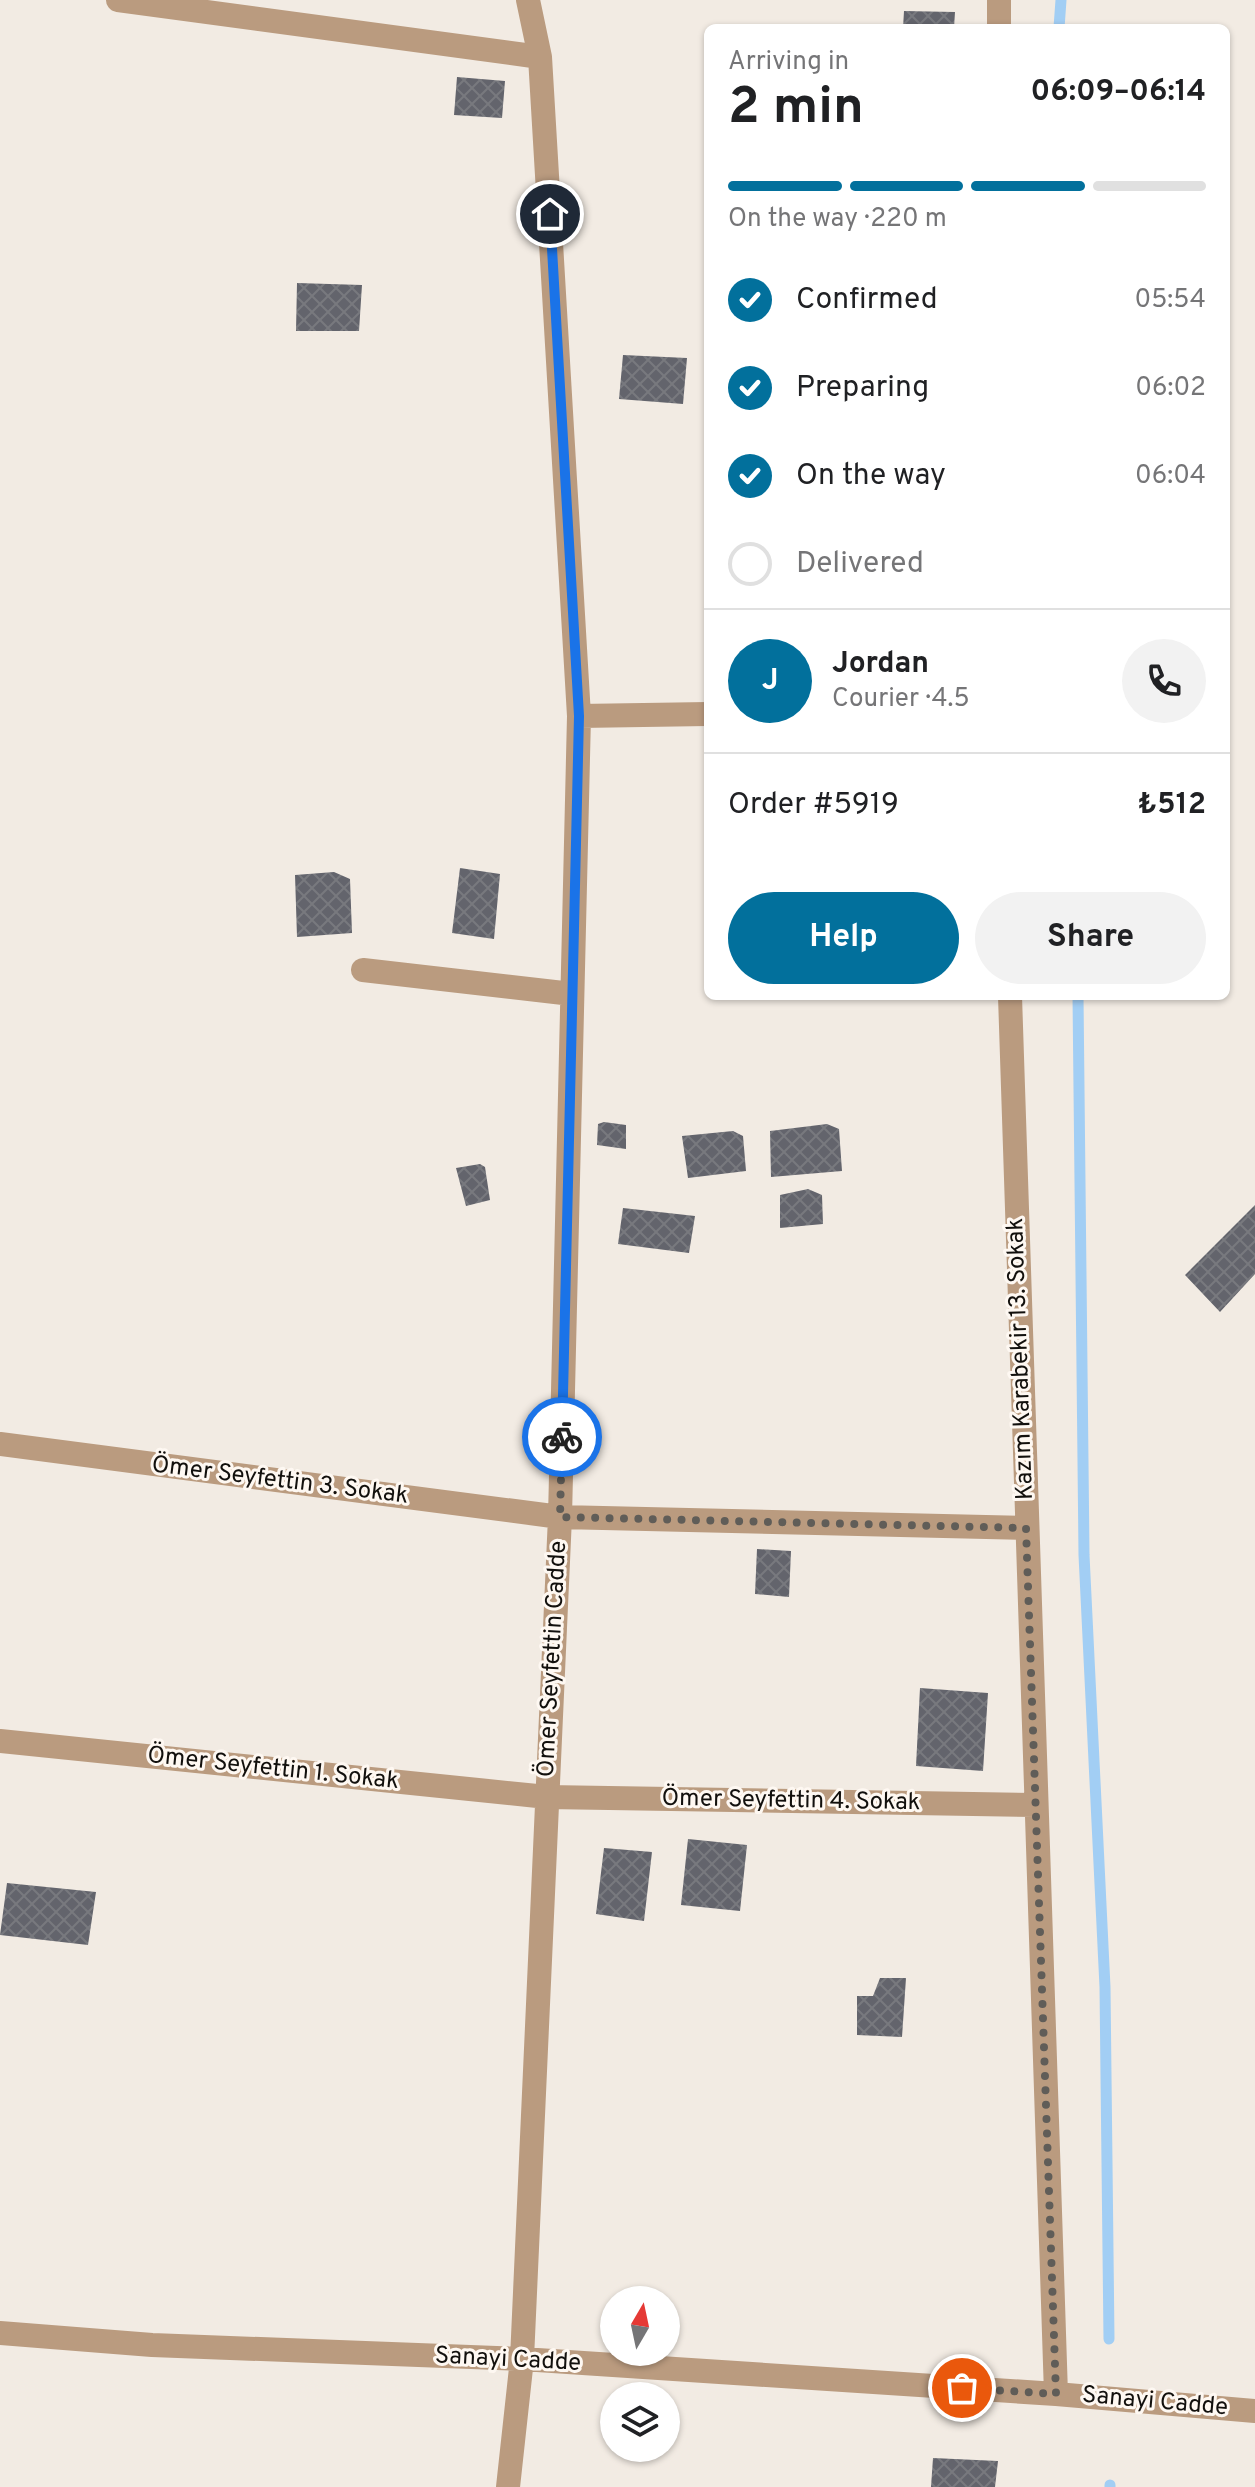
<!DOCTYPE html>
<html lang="en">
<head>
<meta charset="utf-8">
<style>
	:root { --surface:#fff; --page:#f2f2f2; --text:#202124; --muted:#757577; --line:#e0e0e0; --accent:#02709c }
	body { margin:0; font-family:Overpass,sans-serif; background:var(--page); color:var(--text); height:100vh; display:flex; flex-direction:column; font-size:30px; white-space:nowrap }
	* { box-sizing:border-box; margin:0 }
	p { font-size:26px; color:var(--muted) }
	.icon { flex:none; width:44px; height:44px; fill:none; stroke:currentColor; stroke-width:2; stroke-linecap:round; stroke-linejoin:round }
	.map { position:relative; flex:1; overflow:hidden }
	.panel { position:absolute; left:704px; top:24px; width:526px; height:976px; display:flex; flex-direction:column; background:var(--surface); border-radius:12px; box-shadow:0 2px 6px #0004 }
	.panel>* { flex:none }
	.needle { width:52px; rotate:9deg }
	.controls { position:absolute; left:600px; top:2286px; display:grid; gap:16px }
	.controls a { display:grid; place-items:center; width:80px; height:80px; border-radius:50%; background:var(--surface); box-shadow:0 2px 6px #0004; font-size:40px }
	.pin { position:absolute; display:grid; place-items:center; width:68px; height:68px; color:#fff; margin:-34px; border:4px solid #fff; border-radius:50%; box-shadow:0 2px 8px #0007 }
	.courier { position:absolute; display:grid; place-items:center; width:80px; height:80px; margin:-40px; border:6px solid #1a73e8; border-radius:50%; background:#fff; color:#222; box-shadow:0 2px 10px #0007 }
	.summary em { font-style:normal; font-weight:700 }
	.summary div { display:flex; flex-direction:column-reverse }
	.summary { display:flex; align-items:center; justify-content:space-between; height:136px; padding:0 24px }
	h1 { font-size:52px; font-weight:700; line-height:60px }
	.bar { display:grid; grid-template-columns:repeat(4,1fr); gap:12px 8px; align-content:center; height:96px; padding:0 24px }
	.bar i { height:10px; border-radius:6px; background:var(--line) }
	.bar .active { background:var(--accent) }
	.bar p { grid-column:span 4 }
	.line { display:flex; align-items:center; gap:20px; padding:0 24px; border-top:2px solid var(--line) }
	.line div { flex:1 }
	.round { display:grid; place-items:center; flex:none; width:84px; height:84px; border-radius:42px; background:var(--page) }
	ol { padding:0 24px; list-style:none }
	li { display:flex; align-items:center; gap:24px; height:88px }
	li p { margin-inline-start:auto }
	li .icon { padding:8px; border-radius:50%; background:var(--accent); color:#fff; stroke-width:4 }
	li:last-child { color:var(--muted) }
	li i { width:44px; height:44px; border:4px solid var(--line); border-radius:50% }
	.primary-button { display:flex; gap:16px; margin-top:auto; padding:16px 24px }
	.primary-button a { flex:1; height:92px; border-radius:48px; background:var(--accent); color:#fff; font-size:32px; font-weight:700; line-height:92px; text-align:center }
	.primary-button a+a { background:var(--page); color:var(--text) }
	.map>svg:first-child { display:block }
</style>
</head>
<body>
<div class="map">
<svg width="1255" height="2487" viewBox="0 0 1255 2487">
	<defs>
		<pattern id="building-cross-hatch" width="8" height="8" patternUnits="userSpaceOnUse" patternTransform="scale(2)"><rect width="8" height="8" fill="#63646c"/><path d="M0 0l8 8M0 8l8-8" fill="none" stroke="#78797e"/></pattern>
	</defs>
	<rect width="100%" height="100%" fill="#f2ebe3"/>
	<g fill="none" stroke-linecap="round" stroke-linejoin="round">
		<path stroke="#a2cef4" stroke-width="11" d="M1059,28L1061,0
			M1078,996L1084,1555L1105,1987L1109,2339
			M1110,2485V2487"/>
	</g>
	<path fill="url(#building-cross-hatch)" d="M904,11L955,12L954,28H903Z
		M457,77L505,81L502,118L454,115Z
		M297,283L362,285L359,331H296Z
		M623,355L687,358L683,404L619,399Z
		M460,868L500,874L494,939L452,933Z
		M334,872L350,879L352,933L297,937L295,875Z
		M604,1122L626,1125V1149L597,1145L598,1124Z
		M827,1124L839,1129L842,1171L771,1177L770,1131Z
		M733,1131L743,1136L746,1171L688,1178L682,1136Z
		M480,1164L485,1167L490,1200L466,1206L456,1168Z
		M808,1189L822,1195L823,1224L780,1228V1195Z
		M1255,1205V1274L1220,1312L1185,1275Z
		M623,1208L695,1216L689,1253L618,1244Z
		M757,1549L791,1551L789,1597L755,1594Z
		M920,1688L988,1693L983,1771L916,1766Z
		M688,1839L747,1845L740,1911L681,1905Z
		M604,1848L652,1852L644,1921L596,1914Z
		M7,1883L96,1892L88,1945L0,1935Z
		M880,1978H906L902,2037L857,2035V1996H873Z
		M933,2458L998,2461L995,2487H931Z"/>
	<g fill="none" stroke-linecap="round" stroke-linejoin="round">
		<path stroke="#ba9b7f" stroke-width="24" d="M118,0L540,57
			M999,28V0
			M579,716L708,714
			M363,970L572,994
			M1010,996L1056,2394
			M0,1444L560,1517L1026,1528
			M0,1741L547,1797L1035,1805
			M0,2333L152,2345L522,2359L1056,2394L1255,2411
			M508,2487L522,2359L560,1517L579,716L540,57L528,0"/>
	</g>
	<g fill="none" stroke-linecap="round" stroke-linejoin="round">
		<path stroke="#605d58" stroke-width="8" stroke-dasharray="0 14.4" d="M562,1437L560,1517L1026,1528L1056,2394L962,2388"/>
		<path stroke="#1a73e8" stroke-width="10" d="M550,214L579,716L562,1437"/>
	</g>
	<g text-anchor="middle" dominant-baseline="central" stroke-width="6" stroke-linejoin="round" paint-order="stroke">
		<g font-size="24" fill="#12100d" stroke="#fef8f2">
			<text transform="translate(1021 1359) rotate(-92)">Kazım Karabekir 13. Sokak</text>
			<text transform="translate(280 1481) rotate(7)">Ömer Seyfettin 3. Sokak</text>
			<text transform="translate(553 1659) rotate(-87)">Ömer Seyfettin Cadde</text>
			<text transform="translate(273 1769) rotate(6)">Ömer Seyfettin 1. Sokak</text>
			<text transform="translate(791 1801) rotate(1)">Ömer Seyfettin 4. Sokak</text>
			<text transform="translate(508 2360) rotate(3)">Sanayi Cadde</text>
			<text transform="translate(1155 2402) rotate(5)">Sanayi Cadde</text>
		</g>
	</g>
</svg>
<div class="controls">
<a><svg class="needle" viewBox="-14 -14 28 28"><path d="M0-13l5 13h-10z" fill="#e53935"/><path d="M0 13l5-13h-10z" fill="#757577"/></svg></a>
<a><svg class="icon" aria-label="layers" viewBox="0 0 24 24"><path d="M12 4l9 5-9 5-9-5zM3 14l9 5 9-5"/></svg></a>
</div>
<div class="pin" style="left:962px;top:2388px;background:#ea580c"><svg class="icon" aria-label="bag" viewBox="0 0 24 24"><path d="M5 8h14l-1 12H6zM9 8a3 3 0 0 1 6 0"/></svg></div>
<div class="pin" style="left:550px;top:214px;background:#1f2937"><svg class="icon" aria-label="home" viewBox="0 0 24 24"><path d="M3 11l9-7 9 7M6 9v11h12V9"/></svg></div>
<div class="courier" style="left:562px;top:1437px"><svg class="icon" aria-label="bike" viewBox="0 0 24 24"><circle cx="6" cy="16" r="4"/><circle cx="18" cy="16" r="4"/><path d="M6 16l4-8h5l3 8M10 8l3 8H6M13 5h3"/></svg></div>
<section class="panel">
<div class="summary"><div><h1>2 min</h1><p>Arriving in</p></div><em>06:09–06:14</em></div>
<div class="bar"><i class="active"></i><i class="active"></i><i class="active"></i><i></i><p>On the way · 220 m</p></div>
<ol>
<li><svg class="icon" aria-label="check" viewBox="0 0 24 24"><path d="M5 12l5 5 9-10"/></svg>Confirmed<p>05:54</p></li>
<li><svg class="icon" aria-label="check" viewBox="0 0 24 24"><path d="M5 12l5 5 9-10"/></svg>Preparing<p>06:02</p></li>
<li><svg class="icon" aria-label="check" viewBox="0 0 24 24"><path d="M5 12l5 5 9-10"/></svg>On the way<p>06:04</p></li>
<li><i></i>Delivered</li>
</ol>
<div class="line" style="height:144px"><b class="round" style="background:var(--accent);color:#fff">J</b><div><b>Jordan</b><p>Courier · 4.5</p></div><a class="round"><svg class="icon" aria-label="phone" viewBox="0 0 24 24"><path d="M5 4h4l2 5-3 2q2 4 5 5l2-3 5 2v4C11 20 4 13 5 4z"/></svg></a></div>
<div class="line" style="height:104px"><div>Order #5919</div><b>₺512</b></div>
<div class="primary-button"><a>Help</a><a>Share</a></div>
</section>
</div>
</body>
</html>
